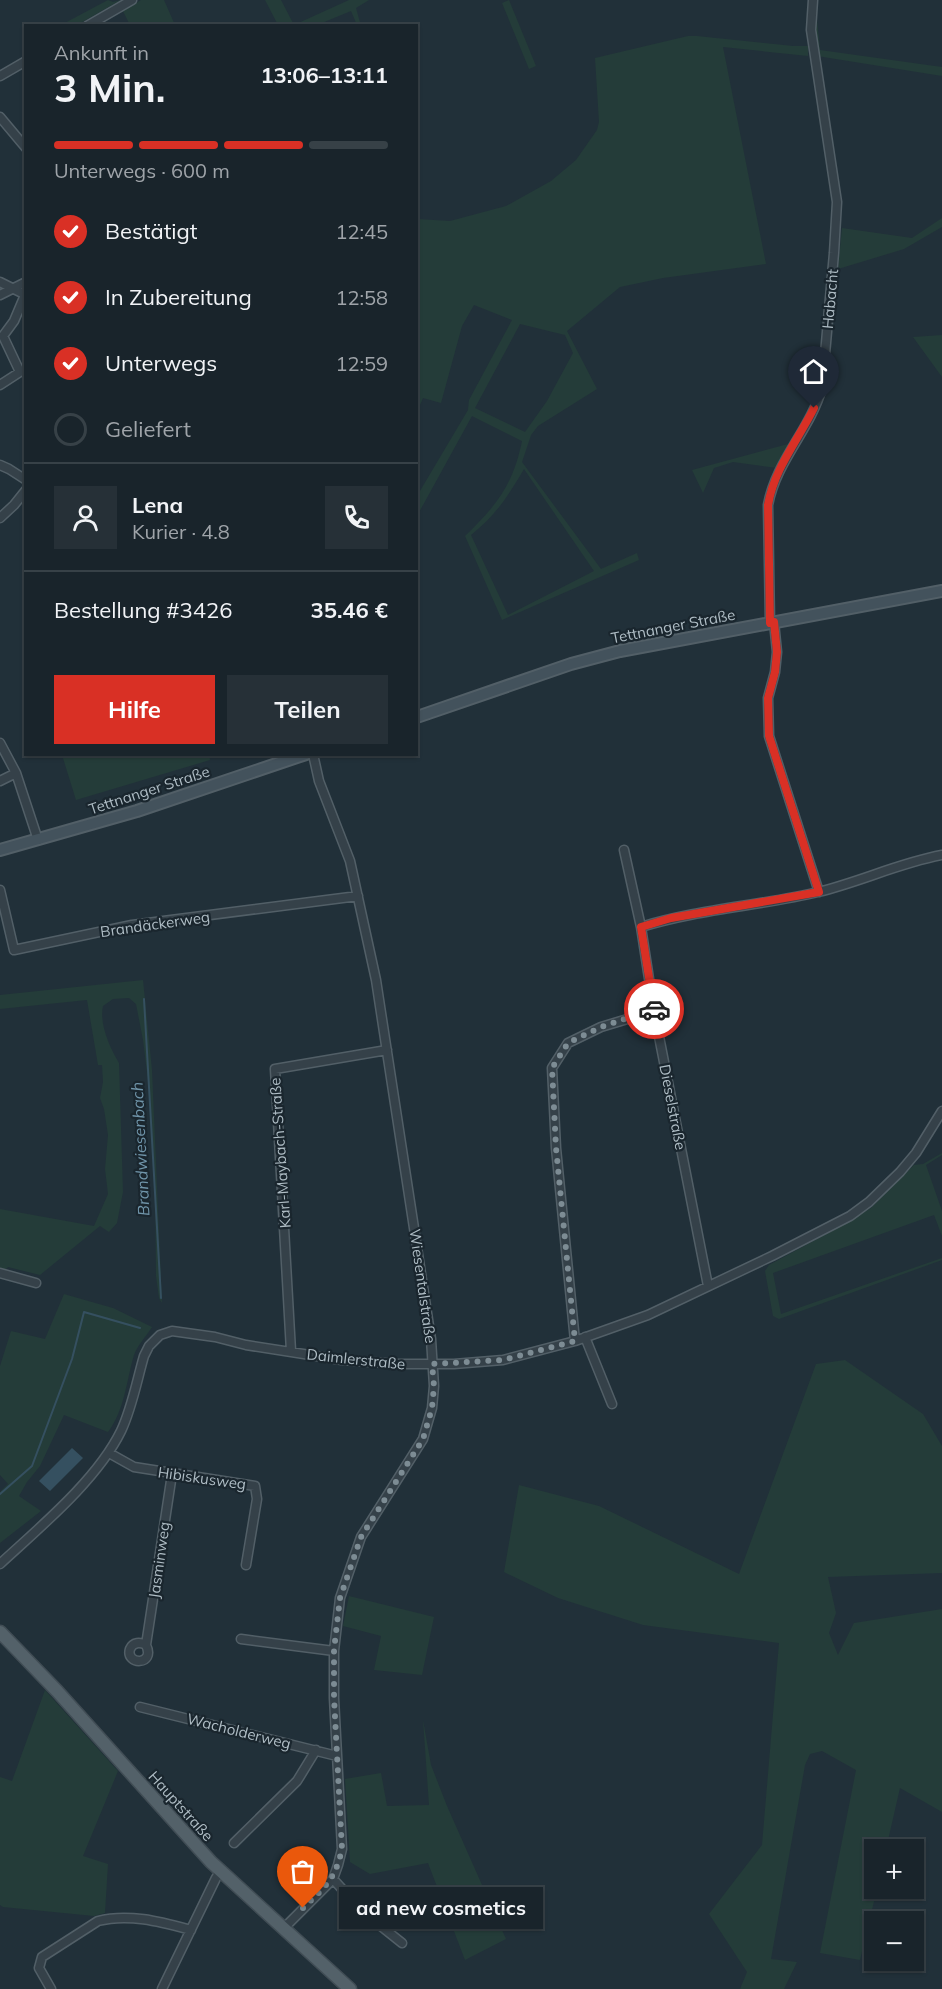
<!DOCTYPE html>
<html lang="de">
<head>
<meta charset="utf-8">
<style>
	:root { --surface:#19242b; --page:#263037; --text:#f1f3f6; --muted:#9fa4a9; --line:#374147; --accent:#d93025 }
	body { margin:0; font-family:Mulish,sans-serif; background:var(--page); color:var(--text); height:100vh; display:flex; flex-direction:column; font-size:22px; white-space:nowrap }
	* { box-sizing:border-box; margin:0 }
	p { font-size:20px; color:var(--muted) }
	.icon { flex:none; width:33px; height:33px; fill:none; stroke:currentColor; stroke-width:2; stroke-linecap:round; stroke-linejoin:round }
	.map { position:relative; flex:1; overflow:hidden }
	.details { position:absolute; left:24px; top:24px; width:394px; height:732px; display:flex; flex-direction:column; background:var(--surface); border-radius:0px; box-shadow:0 2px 4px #0004,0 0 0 2px var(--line) }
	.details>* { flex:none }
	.buttons { position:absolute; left:864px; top:1839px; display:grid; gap:12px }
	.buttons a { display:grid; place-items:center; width:60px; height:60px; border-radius:0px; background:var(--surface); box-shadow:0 2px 4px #0004,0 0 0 2px var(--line); font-size:30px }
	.pin { position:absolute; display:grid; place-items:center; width:51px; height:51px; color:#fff; margin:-62px -26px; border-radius:50% 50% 50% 0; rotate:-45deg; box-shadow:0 0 6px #0007 }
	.pin .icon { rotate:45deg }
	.courier { position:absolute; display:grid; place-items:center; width:60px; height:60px; margin:-30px; border:4px solid #d93025; border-radius:50%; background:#fff; color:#222; box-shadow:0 2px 8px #0007 }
	.bubble { position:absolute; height:42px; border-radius:0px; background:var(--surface); box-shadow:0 2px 4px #0004,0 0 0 2px var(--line); font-size:20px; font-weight:700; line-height:42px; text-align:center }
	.head em { font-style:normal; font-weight:700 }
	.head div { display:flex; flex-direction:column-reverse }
	.head { display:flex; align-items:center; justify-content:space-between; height:102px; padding:0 30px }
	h1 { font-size:39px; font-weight:700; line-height:45px }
	.bar { display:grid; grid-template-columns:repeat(4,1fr); gap:9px 6px; align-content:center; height:72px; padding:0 30px }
	.bar i { height:8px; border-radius:4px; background:var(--line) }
	.bar .current { background:var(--accent) }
	.bar p { grid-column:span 4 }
	.line { display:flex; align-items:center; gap:15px; padding:0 30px; border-top:2px solid var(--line) }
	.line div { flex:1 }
	.round { display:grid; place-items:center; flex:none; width:63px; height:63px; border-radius:0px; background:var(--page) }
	ol { padding:0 30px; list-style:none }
	li { display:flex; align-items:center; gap:18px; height:66px }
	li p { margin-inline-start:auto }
	li .icon { padding:6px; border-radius:50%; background:var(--accent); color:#fff; stroke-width:4 }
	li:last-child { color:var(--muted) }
	li i { width:33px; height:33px; border:3px solid var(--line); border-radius:50% }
	.action { display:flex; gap:12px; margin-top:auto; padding:12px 30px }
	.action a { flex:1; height:69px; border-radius:0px; background:var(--accent); color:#fff; font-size:24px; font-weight:700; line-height:69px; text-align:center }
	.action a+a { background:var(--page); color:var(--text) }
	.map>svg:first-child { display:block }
</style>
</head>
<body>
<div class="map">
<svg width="942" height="1989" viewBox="0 0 942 1989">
	<rect width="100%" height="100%" fill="#213039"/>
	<path fill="#243c39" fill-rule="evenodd" d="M108,0L113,2L121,0L77,25H61Z
		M141,0H164L175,25H130L123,11Z
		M265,0H281L294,25L349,0H369L356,8L361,26L357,25L351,11L317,25H278Z
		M509,0L536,66L529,69L502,3Z
		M815,0H818L816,10L820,50L942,67V76L817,56L814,30Z
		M688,36H697L793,46H808V56L723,47L766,264L663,278L620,287L567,331L597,389L538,426L531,435L522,462L601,569L637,553L639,560L502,620L465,536C497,505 513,485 522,441L472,416L417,516V496L468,410L469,400L512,320L474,305L462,326L441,403L423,398L417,412V219L450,221L506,206L551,181L576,160L597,130L599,122L595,58ZM520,324L565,335L573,353L547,401L525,432L475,408ZM524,469L594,571L508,615L471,535C496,515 508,496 524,469Z
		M942,218V227L904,249L838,269L842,228L912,238Z
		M942,335V377L913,337Z
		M788,444L777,468L733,462L714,468L703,493L692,470Z
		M209,755L210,760L76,800L62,755Z
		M143,980L152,1070L162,1303L159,1298L156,1276L155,1180L150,1097L143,1040L136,1004L129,998L113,999L103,1006C99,1024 110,1048 119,1063L123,1192L117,1223L109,1232L100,1226L40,1275L8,1267L5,1270L0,1269V1209L94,1226L108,1194L105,1169L108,1135L104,1109L100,1098L103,1082L102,1065H98L87,1000L0,1009V995Z
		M942,1153V1155L926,1165L942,1211V1236L934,1215L773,1273L781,1314L942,1258V1260L779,1319L773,1316L765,1271L769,1265L843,1225L871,1208L914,1165L923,1164Z
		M64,1294L113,1308L152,1327C146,1337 138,1344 134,1355C126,1382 125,1409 108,1432L64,1415L40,1466L27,1482L19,1496L41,1511L0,1543V1492L8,1484L0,1475V1366L11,1331L45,1339Z
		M845,1360L923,1414L942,1446V1573L828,1577L836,1613L829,1633L838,1655L854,1623L942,1609V1812L900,1788L886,1849L874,1850V1888L877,1889L860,1960L820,1953L856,1770L822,1751L810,1754L805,1765L771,1959L797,1962L784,1989H740L747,1972L709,1914L762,1845L779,1643L643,1625L558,1598L504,1572L519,1485L599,1506L739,1574L816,1364Z
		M349,1596L434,1617L422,1675L374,1670L381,1636L343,1626Z
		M45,1690L118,1771L83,1856L108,1864L105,1913L94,1916L3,1907L0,1905V1777L12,1781Z
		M423,1720L431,1765L447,1806L506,1939L465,1960L428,1863L370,1874L350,1862L345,1779L381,1773L387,1806L429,1805Z"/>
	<path fill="#355060" d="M72,1448L83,1458L50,1491L39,1481Z"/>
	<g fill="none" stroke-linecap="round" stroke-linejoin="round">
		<path stroke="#355060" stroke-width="2" d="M144,999L161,1298
			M0,1494L32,1466L72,1359L84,1312L140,1328"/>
		<defs>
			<path id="minor" d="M87,26L132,0
				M0,76L26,61
				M0,117L26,148
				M0,282L26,295
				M0,295L26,282
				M0,385L20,372L3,336L14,321L25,295
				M0,465L9,469L26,480
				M0,518L14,505L26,490
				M774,622L777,652L775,672L768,698L769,736L819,892
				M770,623L768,505C776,461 810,430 822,388L834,253L837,202L811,30L813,0
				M0,743L16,773L38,840
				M0,781L16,773
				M624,850L641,927
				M0,890L14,950L132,925L358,896
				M0,1273L36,1283
				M708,1286L654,1011L641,927C699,909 759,906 818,892C860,882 899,863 942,855
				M585,1337L612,1404
				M575,1341L556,1148L552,1068L568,1043L601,1027L654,1011
				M291,1351L275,1069L387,1050
				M109,1453L134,1467L255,1486L257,1499L246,1565
				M0,1564C40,1527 97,1480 121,1431C132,1408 137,1380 144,1356L149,1346L160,1335L172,1331L215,1337L246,1345L342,1360L399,1364H454L503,1360L575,1341L648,1315L772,1256L850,1216L869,1202L900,1172L916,1153L942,1111
				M241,1639L334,1651
				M146,1645C140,1642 133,1642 130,1649C125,1665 156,1666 146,1645L172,1474
				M140,1707L337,1756
				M234,1843L297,1781L316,1750
				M333,1879L362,1911L402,1943
				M284,1928L333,1879L338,1865L342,1849L334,1698V1651L340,1598L361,1537L423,1439L432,1408L434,1386L431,1339L376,980L350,861L319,781L313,754
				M51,1989L39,1968L42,1957L98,1921C129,1913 161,1922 191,1930
				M162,1989L216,1878L221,1871"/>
			<path id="secondary" d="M417,717L571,664L620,651L942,591
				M0,850L137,811L306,754"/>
			<path id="primary" d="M0,1632L57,1691L211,1862L350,1989"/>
		</defs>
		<use href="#minor" stroke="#525f67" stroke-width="11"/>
		<use href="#secondary" stroke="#525f67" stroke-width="14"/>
		<use href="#primary" stroke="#414d55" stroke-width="15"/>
		<use href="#minor" stroke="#354149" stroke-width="8"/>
		<use href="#secondary" stroke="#43525c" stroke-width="10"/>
		<use href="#primary" stroke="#536169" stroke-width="12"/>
	</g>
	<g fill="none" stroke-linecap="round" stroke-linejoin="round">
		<path stroke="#7d8c94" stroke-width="6" stroke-dasharray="0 10.8" d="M303,1908C325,1887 335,1880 342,1849L334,1698V1650L340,1598L361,1537L423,1439L432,1408L434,1386L432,1364L503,1360L575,1341L556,1148L552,1068L568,1043L601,1027L654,1009"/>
		<path stroke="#d93025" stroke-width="8" d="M654,1009L641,927L671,918L819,892L769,736L768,698L775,672L777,652L774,622L770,623L768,505C774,469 798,440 814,408"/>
	</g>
	<g text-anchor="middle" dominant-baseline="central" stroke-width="4.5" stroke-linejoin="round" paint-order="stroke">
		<g font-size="15" fill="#afbdc5" stroke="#1a262e">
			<text transform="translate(830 299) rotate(-85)">Habacht</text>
			<text transform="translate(673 626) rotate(-11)">Tettnanger Straße</text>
			<text transform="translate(149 790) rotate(-18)">Tettnanger Straße</text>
			<text transform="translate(155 924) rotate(-8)">Brandäckerweg</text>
			<text transform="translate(673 1107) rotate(79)">Dieselstraße</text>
			<text transform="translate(280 1153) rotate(-94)">Karl-Maybach-Straße</text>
			<text transform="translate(423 1286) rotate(82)">Wiesentalstraße</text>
			<text transform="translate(356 1359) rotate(6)">Daimlerstraße</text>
			<text transform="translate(202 1478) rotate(8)">Hibiskusweg</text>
			<text transform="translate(159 1560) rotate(-82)">Jasminweg</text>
			<text transform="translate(239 1731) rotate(14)">Wacholderweg</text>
			<text transform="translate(181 1806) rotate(48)">Hauptstraße</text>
		</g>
		<g font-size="16" font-style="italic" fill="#7095aa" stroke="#1a262e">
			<text transform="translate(140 1149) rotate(-93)">Brandwiesenbach</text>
		</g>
	</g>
</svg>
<div class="buttons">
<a>+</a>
<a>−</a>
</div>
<div class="pin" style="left:303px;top:1908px;background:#ea580c"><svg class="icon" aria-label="bag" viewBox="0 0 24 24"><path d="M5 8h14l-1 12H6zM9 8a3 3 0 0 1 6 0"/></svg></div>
<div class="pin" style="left:814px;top:408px;background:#1f2937"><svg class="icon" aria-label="home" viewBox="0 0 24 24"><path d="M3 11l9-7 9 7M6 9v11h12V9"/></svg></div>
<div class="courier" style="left:654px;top:1009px"><svg class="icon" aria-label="car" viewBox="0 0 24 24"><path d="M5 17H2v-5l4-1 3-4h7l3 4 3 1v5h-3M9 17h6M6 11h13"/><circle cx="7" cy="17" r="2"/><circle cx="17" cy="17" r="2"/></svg></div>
<div class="bubble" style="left:339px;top:1887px;width:204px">ad new cosmetics</div>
<section class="details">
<div class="head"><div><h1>3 Min.</h1><p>Ankunft in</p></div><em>13:06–13:11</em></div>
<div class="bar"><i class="current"></i><i class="current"></i><i class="current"></i><i></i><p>Unterwegs · 600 m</p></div>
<ol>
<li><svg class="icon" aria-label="check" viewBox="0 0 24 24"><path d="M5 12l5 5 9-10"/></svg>Bestätigt<p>12:45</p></li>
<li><svg class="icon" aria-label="check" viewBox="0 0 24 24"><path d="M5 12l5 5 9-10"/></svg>In Zubereitung<p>12:58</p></li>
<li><svg class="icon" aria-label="check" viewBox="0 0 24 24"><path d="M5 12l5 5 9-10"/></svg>Unterwegs<p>12:59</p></li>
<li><i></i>Geliefert</li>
</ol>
<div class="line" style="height:108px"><a class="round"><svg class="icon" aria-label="person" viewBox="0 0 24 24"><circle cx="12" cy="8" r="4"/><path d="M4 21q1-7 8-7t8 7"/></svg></a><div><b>Lena</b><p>Kurier · 4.8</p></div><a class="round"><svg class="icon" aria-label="phone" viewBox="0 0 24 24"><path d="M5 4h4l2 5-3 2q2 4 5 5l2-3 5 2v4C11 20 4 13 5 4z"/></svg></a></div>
<div class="line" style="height:78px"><div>Bestellung #3426</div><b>35.46 €</b></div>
<div class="action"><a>Hilfe</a><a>Teilen</a></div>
</section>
</div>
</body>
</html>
